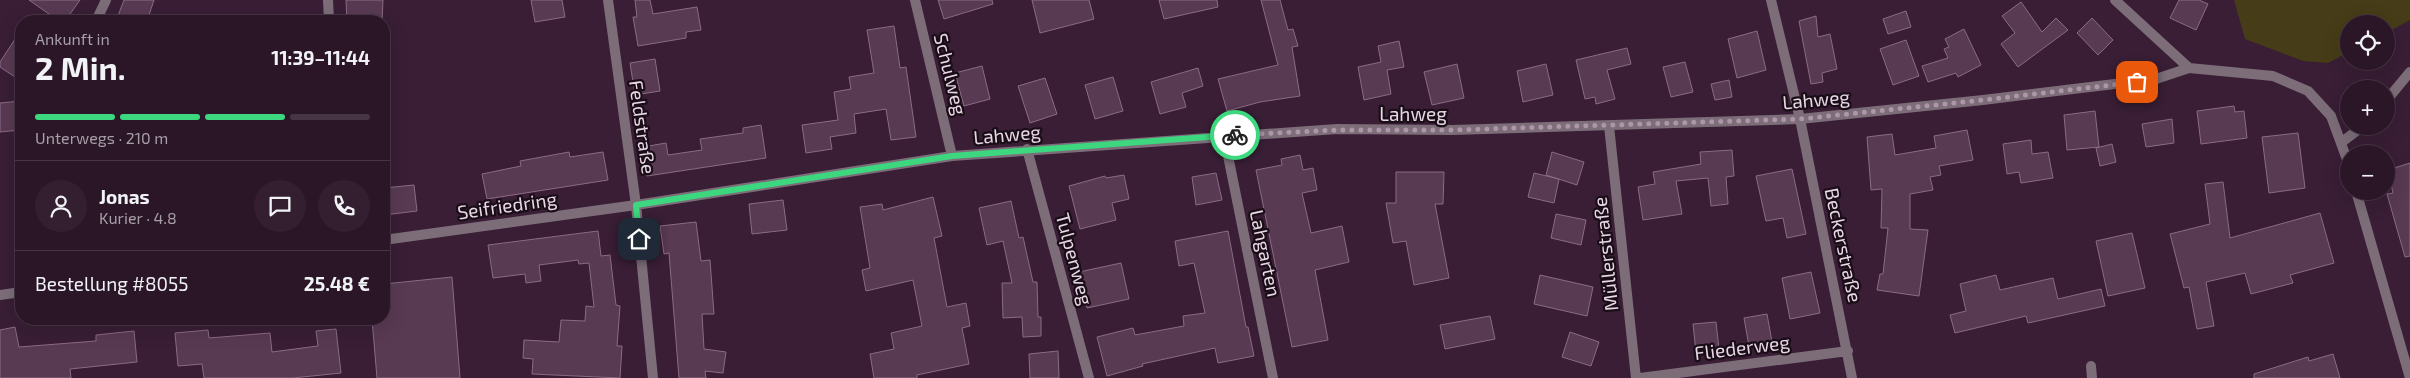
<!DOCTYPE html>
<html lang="de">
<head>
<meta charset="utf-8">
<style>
	:root { --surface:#2b1628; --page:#331f30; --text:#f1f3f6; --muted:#a69fa8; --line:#473545; --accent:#3cd77e }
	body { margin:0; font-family:"Exo 2",sans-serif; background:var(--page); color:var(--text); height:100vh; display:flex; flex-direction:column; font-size:19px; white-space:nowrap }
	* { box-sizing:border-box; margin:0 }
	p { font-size:16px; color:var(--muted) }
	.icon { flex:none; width:28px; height:28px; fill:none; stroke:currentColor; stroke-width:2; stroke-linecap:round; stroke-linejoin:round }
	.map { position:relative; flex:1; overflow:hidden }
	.drawer { position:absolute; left:15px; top:15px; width:375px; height:310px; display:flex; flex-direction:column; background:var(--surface); border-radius:20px; box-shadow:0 5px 20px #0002,0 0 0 1px var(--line) }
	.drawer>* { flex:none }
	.controls { position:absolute; left:2340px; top:15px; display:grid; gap:10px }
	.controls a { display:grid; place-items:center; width:55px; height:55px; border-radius:50%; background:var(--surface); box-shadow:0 5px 20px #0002,0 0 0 1px var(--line); font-size:25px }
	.pin { position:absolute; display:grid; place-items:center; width:42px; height:42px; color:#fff; margin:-21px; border-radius:10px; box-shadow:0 2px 8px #0006 }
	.courier { position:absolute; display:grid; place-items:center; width:50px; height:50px; margin:-25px; border:4px solid #3cd77e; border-radius:50%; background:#fff; color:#222; box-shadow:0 1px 6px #0007 }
	.head em { font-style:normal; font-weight:700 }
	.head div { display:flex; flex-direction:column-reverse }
	.head { display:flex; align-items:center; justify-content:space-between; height:85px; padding:0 20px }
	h1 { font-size:32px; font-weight:700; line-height:38px }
	.bar { display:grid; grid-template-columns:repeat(4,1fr); gap:8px 5px; align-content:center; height:60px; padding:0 20px }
	.bar i { height:6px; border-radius:4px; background:var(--line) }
	.bar .selected { background:var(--accent) }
	.bar p { grid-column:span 4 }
	.line { display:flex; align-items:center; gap:12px; padding:0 20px; border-top:1px solid var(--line) }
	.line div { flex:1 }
	.round { display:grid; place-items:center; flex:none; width:52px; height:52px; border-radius:26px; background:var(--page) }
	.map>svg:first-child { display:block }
</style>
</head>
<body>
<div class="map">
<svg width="2410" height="378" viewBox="0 0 2410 378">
	<rect width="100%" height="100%" fill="#391e35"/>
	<path fill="#463c17" d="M2234,0H2410V20L2386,33V24H2349V52L2328,63L2303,61L2245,39Z"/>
	<path fill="#583a52" stroke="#8c6b85" d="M29,0H80L65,21H59Z
		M124,0H154L147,21H116Z
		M346,0H383L382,21H347Z
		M531,0H562L565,17L535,22Z
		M635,0H650L653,14L697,7L701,30L686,32V38L638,46L633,17H637Z
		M938,0H992L993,4L944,19Z
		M1032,0H1089L1094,19L1040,33Z
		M1159,0H1217L1218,7L1164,19Z
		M1261,0H1280L1288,30L1293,29L1298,46L1292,47L1300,96L1260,102L1227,111L1218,79L1278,65Z
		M2179,0H2199L2208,4L2196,30L2170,18Z
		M2021,2L2042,32L2056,18L2068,30L2018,67L2001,44L2015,33L2002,16Z
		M1906,11L1911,27L1888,34L1883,19Z
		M1816,16L1818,37L1830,34L1837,69L1822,73L1823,82L1811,84L1799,21Z
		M2092,18L2113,40L2098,55L2077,33Z
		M894,26L900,68L906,67L916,137L891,140L886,109L854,114L856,133L830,137L832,149L806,153L802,125L838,120L834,92L851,89L849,77L874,73L867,30Z
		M1964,29L1981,65L1958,77L1956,73L1928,82L1922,66L1948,58L1944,49L1949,47L1945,39Z
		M21,30V81L0,67V62Z
		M1757,31L1766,70L1737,78L1728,39Z
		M1906,40L1919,76L1893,85L1880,49Z
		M1399,41L1404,67L1387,70L1391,94L1364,100L1358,67L1381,62L1378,46Z
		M1627,48L1631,64L1607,70L1615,99L1596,104L1595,97L1585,99L1576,60Z
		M655,59L660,91L635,95L630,63Z
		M1685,62L1693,92L1671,97L1663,67Z
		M1457,64L1464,98L1432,105L1424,72Z
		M1546,64L1553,95L1523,102L1517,71Z
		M982,66L990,99L964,106L955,73Z
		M1198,68L1203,86L1182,93L1186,107L1160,114L1151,82Z
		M1113,77L1123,111L1095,119L1085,85Z
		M1045,78L1057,114L1030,123L1018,86Z
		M1729,80L1732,97L1715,100L1711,84Z
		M21,101V130L0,132V103Z
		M2234,106L2235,112L2244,111L2247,138L2201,144L2197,111Z
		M2095,111L2099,147L2067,150L2064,115Z
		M2172,119L2174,143L2146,147L2142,124Z
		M761,125L766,158L647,176L643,147L666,143L668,155L702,150L700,139L743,133V128Z
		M1967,130L1973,160L1939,166L1941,175L1930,177L1933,190L1910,194V229L1928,230L1919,296L1877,290L1880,274H1883L1888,228H1881L1882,189L1871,190L1867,137L1892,134L1895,155L1936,148L1934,136Z
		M2298,133L2305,188L2269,193L2262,137Z
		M2031,140L2032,154L2048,152L2053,178L2021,183L2019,172L2007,174L2003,144Z
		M2112,144L2116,162L2100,166L2096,148Z
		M1732,150L1734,176L1726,177L1728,204L1711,206L1708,178L1676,181L1682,214L1643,220L1638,187L1655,184L1653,172L1701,164L1700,152Z
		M569,152L570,157L603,152L608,180L487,199L482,174L521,166L520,161Z
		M1552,152L1584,162L1577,185L1546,175Z
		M1300,155L1303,170L1313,168L1317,190L1302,193L1311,233L1342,226L1349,262L1315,270L1328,340L1292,347L1256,170L1282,165L1281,159Z
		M2410,163V256L2405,257L2387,194L2393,193L2388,170Z
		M1792,169L1806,234L1787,238L1783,218L1766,221L1756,176Z
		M1396,172H1444L1443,204H1435L1449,278L1414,285L1406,241L1393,243L1386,203H1396Z
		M1216,173L1222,200L1196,205L1192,177Z
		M1534,173L1559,179L1554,203L1528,197Z
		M1124,175L1129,199L1112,203L1116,220L1080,229L1069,186L1105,176L1106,178Z
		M2223,182L2230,238L2320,213L2334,263L2290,275L2293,283L2251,294L2245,273L2206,282L2214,326L2197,329L2189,287L2184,288L2170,234L2210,224L2205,184Z
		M414,185L417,211L384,215V188Z
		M933,197L942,236L934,238L947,307L966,303L970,326L962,328L969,364L917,375V378H874L870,354L894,349L891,333L922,326L913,280L866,291L862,270L870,268L860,207L882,204L883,210Z
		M783,200L787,230L752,234L749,204Z
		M1011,201L1019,238L1023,237L1033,282H1037L1038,317H1041V336L1023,337L1022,317L1003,318L1002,283H1012L1003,241L987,245L979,208Z
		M1556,214L1586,220L1581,245L1551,238Z
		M696,222L701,261L710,260L714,314H702L704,349L726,352L723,373L705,371L706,378H679L669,253L664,254L660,226Z
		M598,231L601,256L610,255L616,305L620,306L617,346H622L620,378L532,374L533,359L523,358L524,340L559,342L561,320L585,321L586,306L594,307L589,263L579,264L578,260L539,265L541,281L526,283L525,274L493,278L488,245Z
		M1228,231L1246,327H1248L1254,356L1218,363L1215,348L1142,364L1143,366L1107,376L1097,337L1133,328L1135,335L1184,326L1183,316L1205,313L1194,263L1179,266L1175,241Z
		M2132,233L2145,288L2108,296L2096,241Z
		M1121,263L1129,299L1087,308L1079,272Z
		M1811,272L1820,313L1790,319L1782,278Z
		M1540,275L1593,287L1587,316L1534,304Z
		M1996,275L2000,290L2053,278L2058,299L2101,289L2105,306L2028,323L2026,316L1955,333L1950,315L1966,311L1960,284Z
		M452,277L460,378H377L372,319H384V284Z
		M1767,314L1772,342L1749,346L1744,318Z
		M1490,316L1495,339L1445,349L1440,325Z
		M1716,322L1719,349L1696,352L1693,324Z
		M15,327L19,347L96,341V335L134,331L137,362L70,369L71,378H0V330Z
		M336,329L341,373L293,378H204L202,364L178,366L175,333L208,330L209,338L270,333L272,352L318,346L316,331Z
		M1570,332L1599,342L1591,366L1562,357Z
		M1058,351L1059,378H1030L1029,354Z
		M2333,354L2340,378H2254V374L2308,357L2309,361Z"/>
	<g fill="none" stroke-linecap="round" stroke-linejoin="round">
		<path stroke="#7c6d79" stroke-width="10" d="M328,0L329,21
			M608,0L636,205L653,378
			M915,0L952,156
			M1771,0L1800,119L1852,378
			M2115,0L2189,68L2273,76L2308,91L2331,116L2349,165
			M96,21L106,0
			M2386,101L2410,72
			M1609,126L1636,378
			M1224,136L1273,378
			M2342,142L2363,126
			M1027,149L1089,378
			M2356,191L2410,378
			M384,240L636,205L952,156L1337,129L1452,130L1800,119L1983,100L2156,79L2189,68
			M0,295L21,292
			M2091,366L2092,378
			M1640,378L1848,351"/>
	</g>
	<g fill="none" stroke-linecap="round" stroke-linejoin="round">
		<path stroke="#ac96a8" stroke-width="5" stroke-dasharray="0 9" d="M1235,135L1337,130H1452L1800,119L1983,100L2137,82"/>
		<path stroke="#3cd77e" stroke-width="6" d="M639,239L636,205L952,156L1235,135"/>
	</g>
	<g text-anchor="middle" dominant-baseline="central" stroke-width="4.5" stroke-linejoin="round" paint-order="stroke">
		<g font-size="19" fill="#ead7e6" stroke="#190d17">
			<text transform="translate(951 74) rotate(76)">Schulweg</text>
			<text transform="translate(1816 99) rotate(-5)">Lahweg</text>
			<text x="1413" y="113">Lahweg</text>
			<text transform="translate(643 127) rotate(82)">Feldstraße</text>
			<text transform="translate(1007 134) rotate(-5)">Lahweg</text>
			<text transform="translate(507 205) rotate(-8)">Seifriedring</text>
			<text transform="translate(1844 245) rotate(78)">Beckerstraße</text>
			<text transform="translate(1266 253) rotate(78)">Lahgarten</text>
			<text transform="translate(1605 254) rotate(-96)">Müllerstraße</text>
			<text transform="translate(1075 259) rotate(75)">Tulpenweg</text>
			<text transform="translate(1742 347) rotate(-7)">Fliederweg</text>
		</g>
	</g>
</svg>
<div class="controls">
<a><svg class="icon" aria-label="locate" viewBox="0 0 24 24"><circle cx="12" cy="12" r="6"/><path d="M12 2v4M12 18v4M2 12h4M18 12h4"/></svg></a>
<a>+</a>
<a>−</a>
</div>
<div class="pin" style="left:2137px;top:82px;background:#ea580c"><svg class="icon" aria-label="bag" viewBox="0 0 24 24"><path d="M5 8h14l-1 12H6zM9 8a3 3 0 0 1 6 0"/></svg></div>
<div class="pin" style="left:639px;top:239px;background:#1f2937"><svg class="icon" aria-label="home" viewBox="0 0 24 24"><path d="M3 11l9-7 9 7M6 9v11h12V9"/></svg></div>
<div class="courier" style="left:1235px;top:135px"><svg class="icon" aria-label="bike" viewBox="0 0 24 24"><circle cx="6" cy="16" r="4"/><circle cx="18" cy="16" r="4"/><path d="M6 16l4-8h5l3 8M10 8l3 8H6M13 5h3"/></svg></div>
<section class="drawer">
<div class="head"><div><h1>2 Min.</h1><p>Ankunft in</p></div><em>11:39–11:44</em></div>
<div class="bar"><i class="selected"></i><i class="selected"></i><i class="selected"></i><i></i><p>Unterwegs · 210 m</p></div>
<div class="line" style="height:90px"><a class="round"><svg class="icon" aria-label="person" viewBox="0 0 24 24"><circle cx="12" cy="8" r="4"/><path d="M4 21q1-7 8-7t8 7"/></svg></a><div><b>Jonas</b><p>Kurier · 4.8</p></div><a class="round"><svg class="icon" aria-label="chat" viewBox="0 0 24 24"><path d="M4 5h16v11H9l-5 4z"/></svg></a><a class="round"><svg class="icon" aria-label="phone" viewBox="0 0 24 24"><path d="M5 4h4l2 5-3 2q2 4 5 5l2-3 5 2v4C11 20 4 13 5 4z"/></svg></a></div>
<div class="line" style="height:65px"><div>Bestellung #8055</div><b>25.48 €</b></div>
</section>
</div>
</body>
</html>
